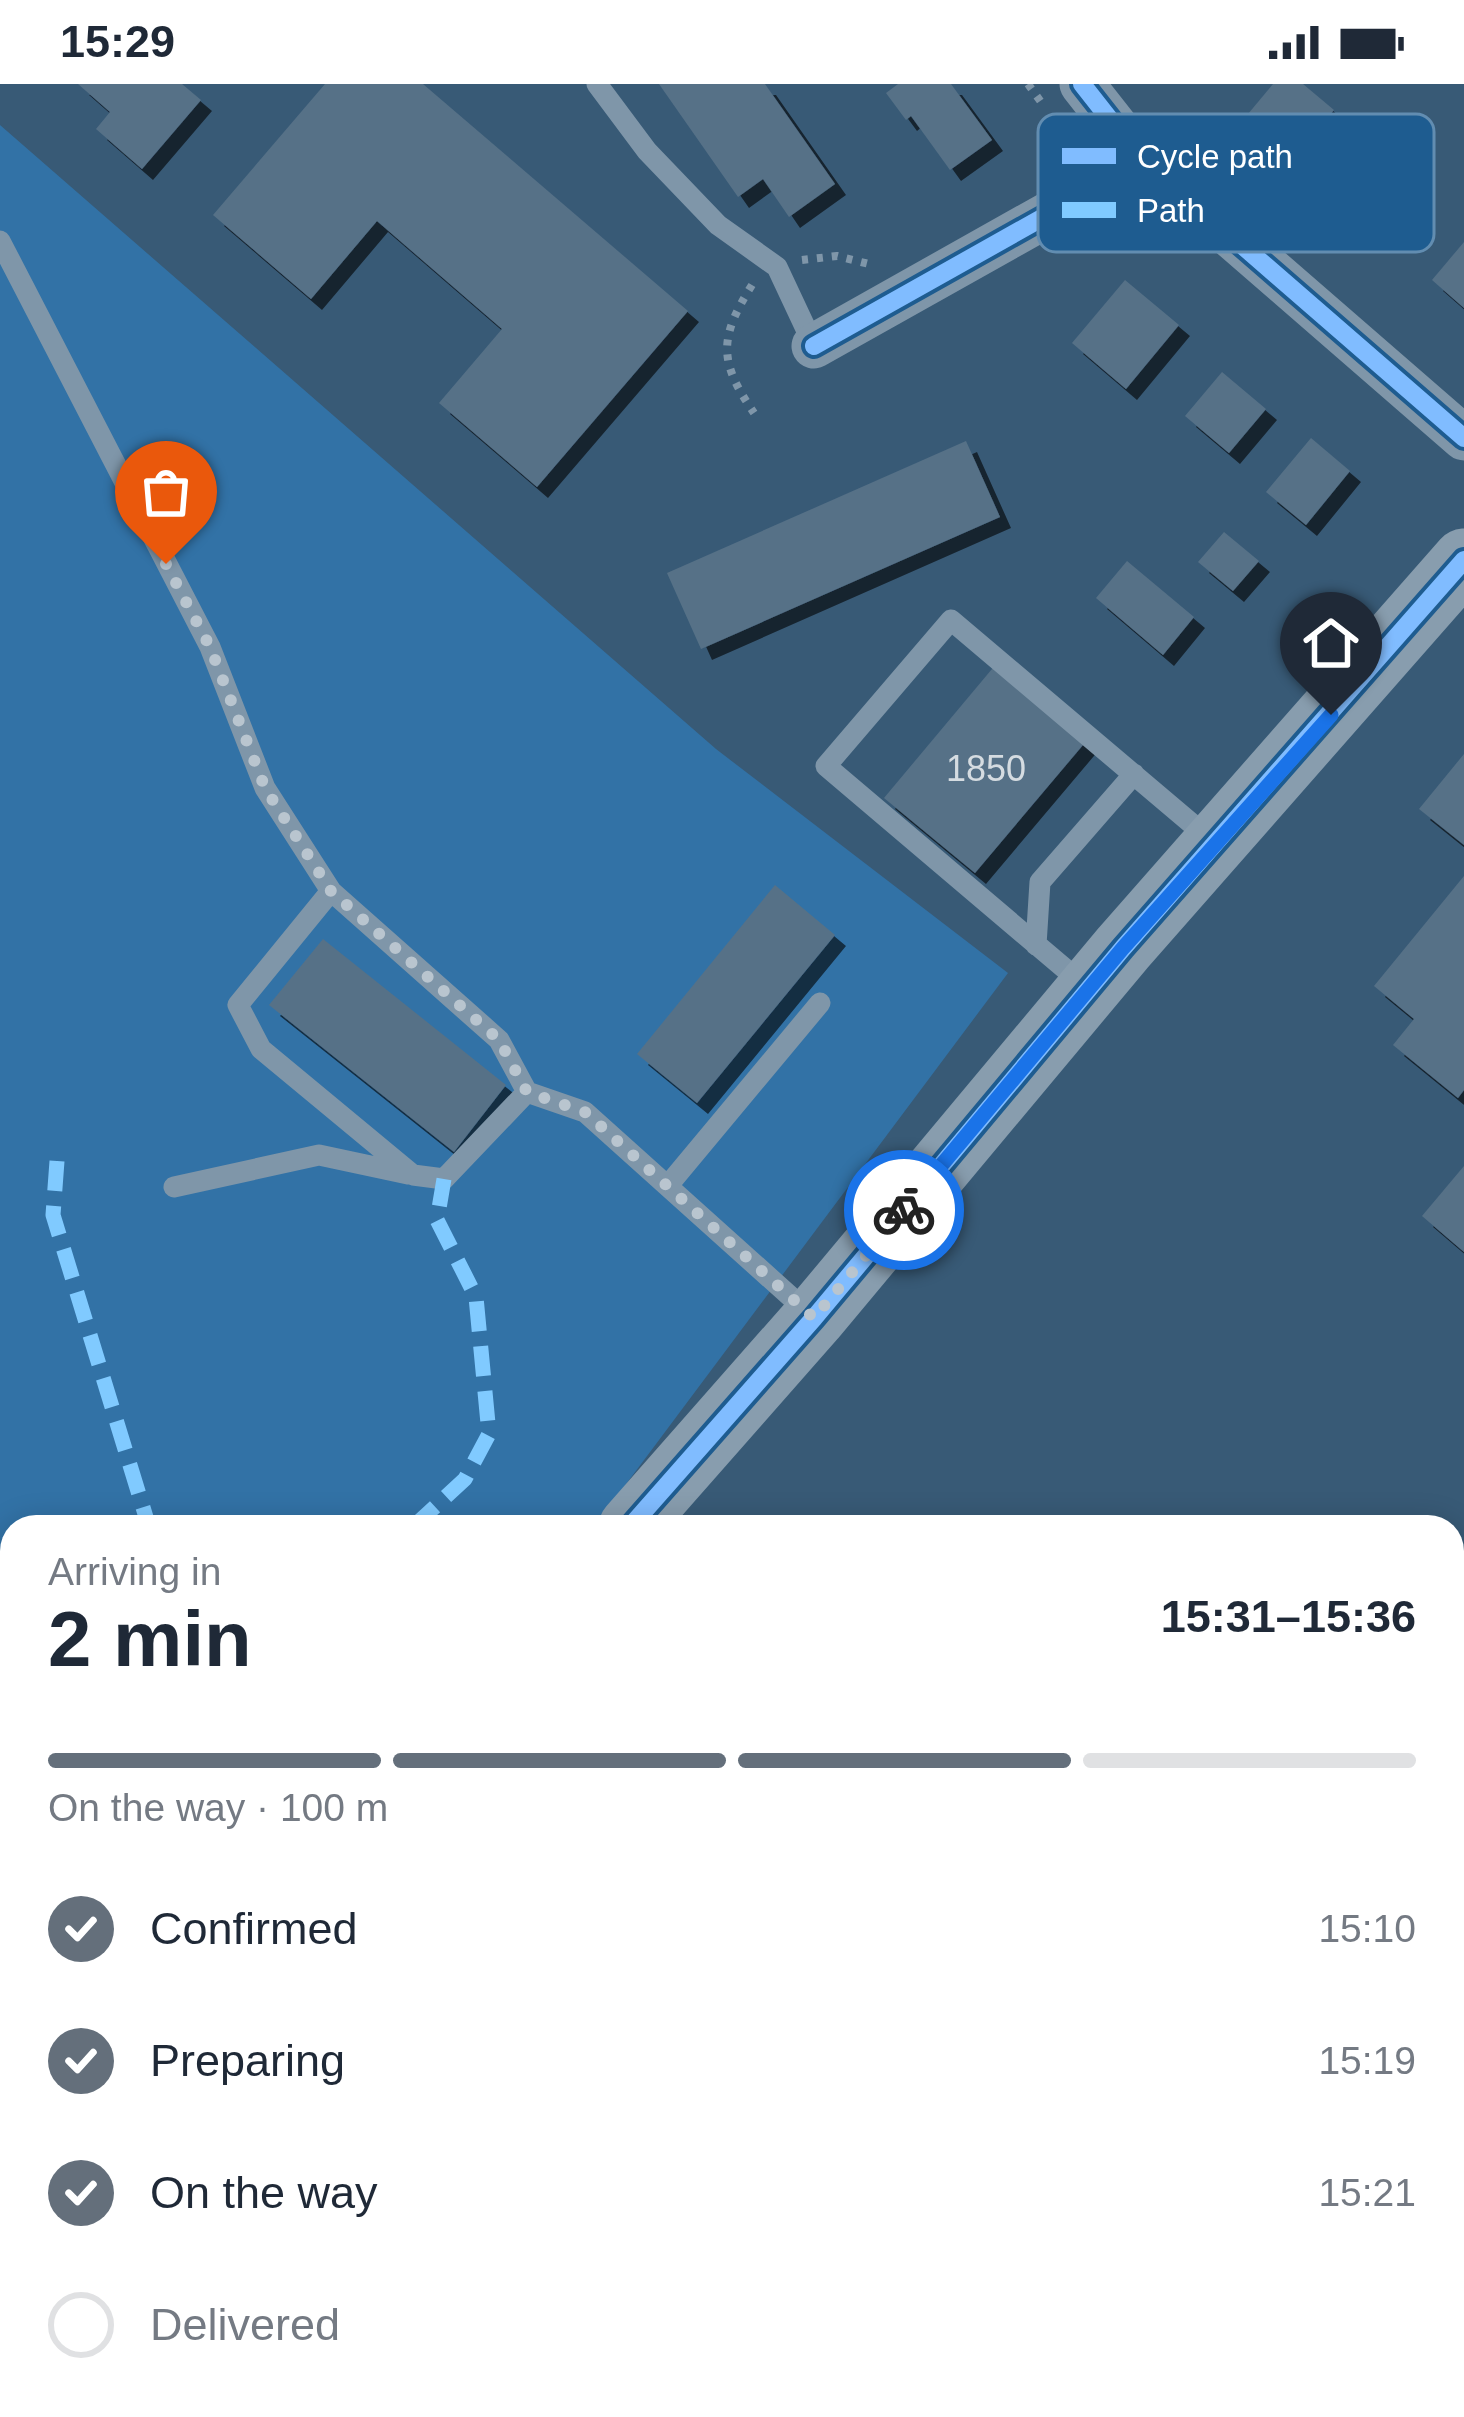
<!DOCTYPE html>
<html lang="en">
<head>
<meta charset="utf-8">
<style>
	:root { --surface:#fff; --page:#f2f2f3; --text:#1f2937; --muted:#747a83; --line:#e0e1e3; --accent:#646f7b }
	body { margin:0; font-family:Helvetica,sans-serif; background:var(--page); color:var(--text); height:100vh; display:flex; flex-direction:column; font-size:45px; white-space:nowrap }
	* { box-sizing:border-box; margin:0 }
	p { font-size:39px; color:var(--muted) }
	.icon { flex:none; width:66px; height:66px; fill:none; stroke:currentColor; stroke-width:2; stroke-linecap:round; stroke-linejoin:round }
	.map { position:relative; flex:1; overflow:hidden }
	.sheet { position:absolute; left:0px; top:1431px; width:1464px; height:903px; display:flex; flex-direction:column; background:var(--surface); border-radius:36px 36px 0 0; box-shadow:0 6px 30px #0003 }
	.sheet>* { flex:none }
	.pin { position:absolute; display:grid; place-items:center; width:102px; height:102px; color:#fff; margin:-123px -51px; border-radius:50% 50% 50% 0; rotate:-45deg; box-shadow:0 0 12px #0007 }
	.pin .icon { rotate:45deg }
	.courier { position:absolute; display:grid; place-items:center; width:120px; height:120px; margin:-60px; border:9px solid #1a73e8; border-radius:50%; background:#fff; color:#222; box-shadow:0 3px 15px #0007 }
	.summary em { font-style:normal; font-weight:700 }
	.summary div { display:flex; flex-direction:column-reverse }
	.summary { display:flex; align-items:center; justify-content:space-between; height:204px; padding:0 48px }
	h1 { font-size:78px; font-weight:700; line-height:90px }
	.bar { display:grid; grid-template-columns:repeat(4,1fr); gap:18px 12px; align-content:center; height:144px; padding:0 48px }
	.bar i { height:15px; border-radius:9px; background:var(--line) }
	.bar .on { background:var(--accent) }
	.bar p { grid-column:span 4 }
	ol { padding:0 48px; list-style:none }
	li { display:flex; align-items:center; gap:36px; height:132px }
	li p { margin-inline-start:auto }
	li .icon { padding:12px; border-radius:50%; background:var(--accent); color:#fff; stroke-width:4 }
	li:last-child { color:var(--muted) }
	li i { width:66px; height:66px; border:6px solid var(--line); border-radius:50% }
	.status { display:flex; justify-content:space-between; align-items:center; height:84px; padding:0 60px; background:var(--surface); direction:ltr }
	.status svg { height:33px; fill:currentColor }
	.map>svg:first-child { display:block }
</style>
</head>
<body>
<div class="status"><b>15:29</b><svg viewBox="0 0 49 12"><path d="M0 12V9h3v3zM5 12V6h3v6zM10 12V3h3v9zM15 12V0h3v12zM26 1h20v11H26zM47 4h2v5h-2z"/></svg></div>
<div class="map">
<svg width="1464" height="2333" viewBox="0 0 1464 2333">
	<defs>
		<filter id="shadow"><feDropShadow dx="11" dy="11" stdDeviation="0" flood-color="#0009"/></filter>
	</defs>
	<rect width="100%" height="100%" fill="#385a76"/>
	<path fill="#3272a6" d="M0,41L716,665L1008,889L594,1443H12V2173L0,2187Z"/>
	<path fill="#567187" filter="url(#shadow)" d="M78,0H182L201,16L142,85L96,45L110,28Z
		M325,0H423L688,227L537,403L439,319L502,245L377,137L311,215L213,131Z
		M659,0H765L835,100L789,133L763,95L738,113Z
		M898,0H951L992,56L950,86L911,32L906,36L886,9Z
		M1273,0H1303L1334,26L1292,76L1243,36Z
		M1464,158V224L1432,196Z
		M1125,196L1179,241L1126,305L1072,259Z
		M1222,288L1266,325L1229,369L1185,332Z
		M1311,354L1350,387L1306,441L1266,408Z
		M966,357L1000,433L701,565L667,489Z
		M1224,448L1259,477L1233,507L1198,478Z
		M1127,477L1194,533L1163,571L1096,514Z
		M997,579L1088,655L975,789L884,714Z
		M1464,670V761L1419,725Z
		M1464,792V1006L1458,1014L1393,961L1414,935L1374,902Z
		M775,801L835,851L697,1019L637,970Z
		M323,855L506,1001L454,1068L269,921Z
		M1464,1082V1168L1422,1132Z
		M1027,2322H1152L1150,2333H1025Z"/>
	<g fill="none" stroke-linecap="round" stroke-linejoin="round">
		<path stroke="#7f96a9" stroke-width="8" stroke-dasharray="6 9" stroke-linecap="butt" d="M1028,0L1041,18
			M802,176L837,172L869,180
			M752,201C718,255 719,278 754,329"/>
		<path stroke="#7f96a9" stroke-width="21" d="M597,0L647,67L718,141L777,183L814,262
			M0,157L210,563L265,704L331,807L499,956L527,1008L444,1095L413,1091L261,965L238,921L331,807
			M1036,861L1040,798L1134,690
			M1083,900L826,682L951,536L1211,756
			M527,1008L585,1028L811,1231
			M670,1099L820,919
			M174,1103L319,1071L408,1090"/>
		<path stroke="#7f96a9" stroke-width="45" d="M1082,0L1137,70L1464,354
			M814,262L1106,98L1137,70"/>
		<path stroke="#889dae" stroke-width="63" d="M630,1443L814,1234L1123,864L1464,476
			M0,2186L12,2172"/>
		<path stroke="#80caff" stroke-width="15" stroke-dasharray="30 15" stroke-linecap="butt" d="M57,1077L53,1131L149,1443
			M413,1443L465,1395L489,1350L476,1213L437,1136L444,1095
			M0,1618L12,1607
			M0,1770L12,1761"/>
		<defs>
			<path id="cycleway" d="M1082,0L1137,70L1464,354
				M814,262L1106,98L1137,70
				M630,1443L814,1234L1123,864L1464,476"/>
		</defs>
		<use href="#cycleway" stroke="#1e5c90" stroke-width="26"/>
		<use href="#cycleway" stroke="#80bcff" stroke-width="18"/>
	</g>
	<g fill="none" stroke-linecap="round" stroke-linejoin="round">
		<path stroke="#b9c5cf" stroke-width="12" stroke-dasharray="0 21.6" d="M166,480L210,563L265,704L331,807L499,956L527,1008L585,1028L814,1234L904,1126"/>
		<path stroke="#1a73e8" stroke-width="15" d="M904,1126L1123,864L1331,631"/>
	</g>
	<g text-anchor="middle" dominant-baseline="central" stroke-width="12" stroke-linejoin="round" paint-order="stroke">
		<g font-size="36" fill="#d5dce1">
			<text x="986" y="684">1850</text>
		</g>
	</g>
	<rect x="1038" y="30" width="396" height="138" rx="18" fill="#1e5c90" stroke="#628db1" stroke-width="3"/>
	<rect x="1062" y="64" width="54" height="16" fill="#80bcff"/>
	<rect x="1062" y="118" width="54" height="16" fill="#80caff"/>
	<g font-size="33" fill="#fff">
		<text x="1137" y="84">Cycle path</text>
		<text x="1137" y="138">Path</text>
	</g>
</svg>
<div class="pin" style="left:166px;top:480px;background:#ea580c"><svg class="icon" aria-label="bag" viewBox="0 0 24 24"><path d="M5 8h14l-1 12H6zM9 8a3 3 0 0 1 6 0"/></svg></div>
<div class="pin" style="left:1331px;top:631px;background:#1f2937"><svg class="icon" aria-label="home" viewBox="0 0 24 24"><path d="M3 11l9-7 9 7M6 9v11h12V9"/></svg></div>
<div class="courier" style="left:904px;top:1126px"><svg class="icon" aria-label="bike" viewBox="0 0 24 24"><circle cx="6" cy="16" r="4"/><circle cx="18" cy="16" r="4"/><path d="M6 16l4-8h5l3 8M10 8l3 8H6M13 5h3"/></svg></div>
<section class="sheet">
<div class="summary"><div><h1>2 min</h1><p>Arriving in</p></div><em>15:31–15:36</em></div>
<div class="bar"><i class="on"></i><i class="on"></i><i class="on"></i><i></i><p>On the way · 100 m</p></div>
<ol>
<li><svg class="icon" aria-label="check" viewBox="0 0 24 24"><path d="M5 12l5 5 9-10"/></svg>Confirmed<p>15:10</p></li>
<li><svg class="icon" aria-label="check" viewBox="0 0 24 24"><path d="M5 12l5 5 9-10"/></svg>Preparing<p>15:19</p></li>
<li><svg class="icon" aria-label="check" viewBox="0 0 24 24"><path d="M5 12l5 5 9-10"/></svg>On the way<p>15:21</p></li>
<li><i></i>Delivered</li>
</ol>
</section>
</div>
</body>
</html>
